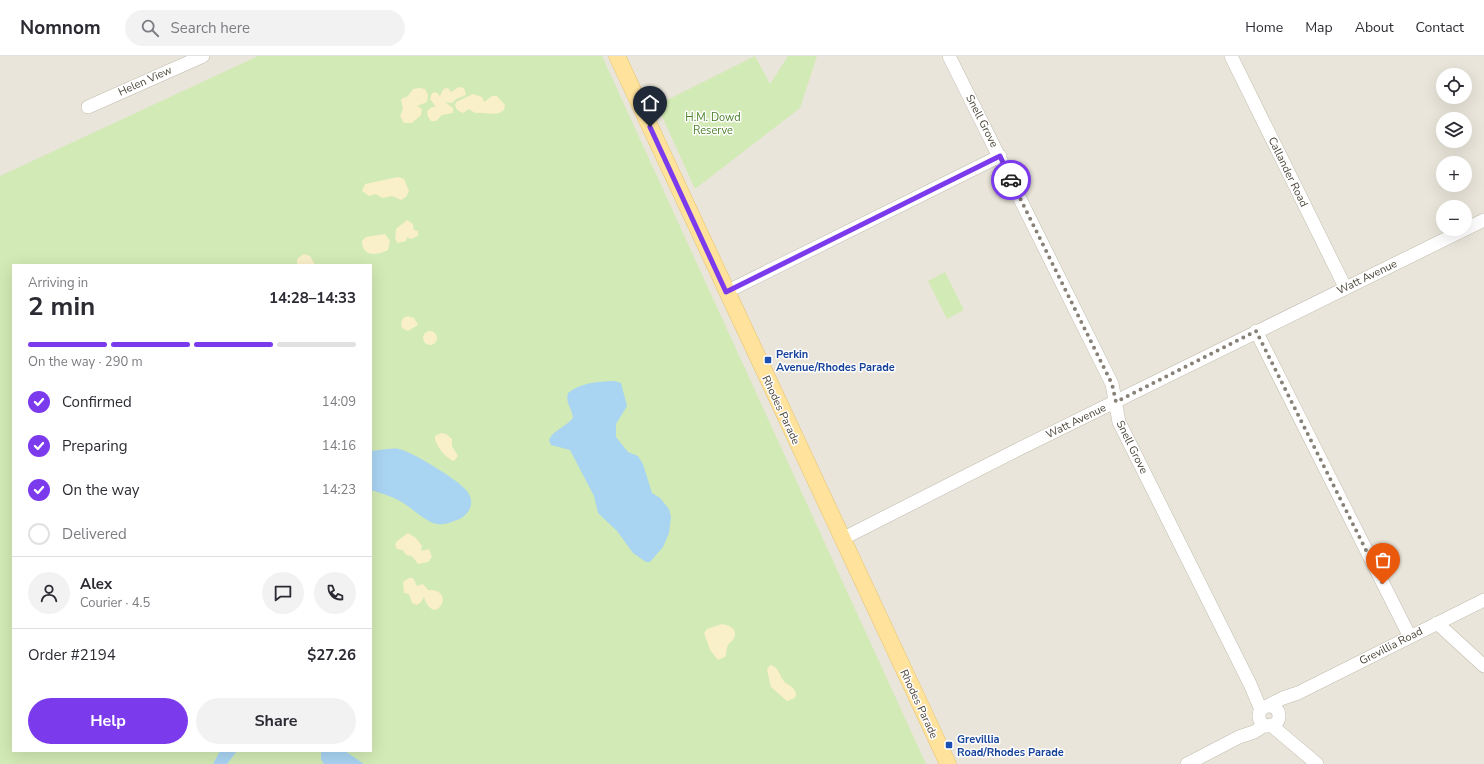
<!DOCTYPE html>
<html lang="en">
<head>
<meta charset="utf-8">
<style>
	:root { --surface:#fff; --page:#f2f2f3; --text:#2b2b33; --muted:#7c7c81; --line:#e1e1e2; --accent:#7c3aed }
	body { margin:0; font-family:"Nunito Sans",sans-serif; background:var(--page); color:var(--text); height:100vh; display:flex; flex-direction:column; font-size:15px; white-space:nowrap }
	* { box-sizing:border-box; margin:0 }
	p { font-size:13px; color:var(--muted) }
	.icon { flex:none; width:22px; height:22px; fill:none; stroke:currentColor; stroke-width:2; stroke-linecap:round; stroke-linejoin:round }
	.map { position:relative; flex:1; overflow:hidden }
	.details { position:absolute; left:12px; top:208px; width:360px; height:488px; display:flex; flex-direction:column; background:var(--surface); border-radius:0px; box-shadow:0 4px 16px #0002 }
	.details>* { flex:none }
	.buttons { position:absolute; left:1436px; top:12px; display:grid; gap:8px }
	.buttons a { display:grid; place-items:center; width:36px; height:36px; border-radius:50%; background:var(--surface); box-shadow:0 4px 16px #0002; font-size:20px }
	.pin { position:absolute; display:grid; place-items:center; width:34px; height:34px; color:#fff; margin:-41px -17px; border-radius:50% 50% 50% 0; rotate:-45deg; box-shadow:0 0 4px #0007 }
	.pin .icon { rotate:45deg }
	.courier { position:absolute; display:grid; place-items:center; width:40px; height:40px; margin:-20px; border:3px solid #7c3aed; border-radius:50%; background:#fff; color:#222; box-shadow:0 1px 5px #0007 }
	.headline em { font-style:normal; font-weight:700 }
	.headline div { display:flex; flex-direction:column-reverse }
	.headline { display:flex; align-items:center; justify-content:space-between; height:68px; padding:0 16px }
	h1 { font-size:26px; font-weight:700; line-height:30px }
	.bar { display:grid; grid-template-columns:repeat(4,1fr); gap:6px 4px; align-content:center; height:48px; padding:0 16px }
	.bar i { height:5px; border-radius:3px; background:var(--line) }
	.bar .active { background:var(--accent) }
	.bar p { grid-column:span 4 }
	.line { display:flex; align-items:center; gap:10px; padding:0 16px; border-top:1px solid var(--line) }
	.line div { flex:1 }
	.round { display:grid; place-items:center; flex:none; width:42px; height:42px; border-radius:21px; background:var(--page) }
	ol { padding:0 16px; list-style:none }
	li { display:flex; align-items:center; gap:12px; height:44px }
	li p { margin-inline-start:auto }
	li .icon { padding:4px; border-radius:50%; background:var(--accent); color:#fff; stroke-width:4 }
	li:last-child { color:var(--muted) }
	li i { width:22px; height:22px; border:2px solid var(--line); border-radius:50% }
	.button { display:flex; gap:8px; margin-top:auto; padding:8px 16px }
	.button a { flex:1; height:46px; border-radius:24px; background:var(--accent); color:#fff; font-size:16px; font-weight:700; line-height:46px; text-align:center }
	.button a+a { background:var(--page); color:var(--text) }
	header { display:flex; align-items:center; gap:24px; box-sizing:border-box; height:56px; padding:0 20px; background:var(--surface); border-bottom:1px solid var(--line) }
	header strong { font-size:19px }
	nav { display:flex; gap:22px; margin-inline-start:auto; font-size:14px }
	.search { width:280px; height:36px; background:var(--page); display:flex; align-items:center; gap:10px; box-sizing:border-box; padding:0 14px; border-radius:22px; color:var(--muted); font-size:15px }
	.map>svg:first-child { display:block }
</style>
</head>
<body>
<header>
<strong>Nomnom</strong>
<div class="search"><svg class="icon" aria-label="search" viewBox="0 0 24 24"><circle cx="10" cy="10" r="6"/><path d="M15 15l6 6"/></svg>Search here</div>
<nav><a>Home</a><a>Map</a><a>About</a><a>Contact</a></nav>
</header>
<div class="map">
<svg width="1484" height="708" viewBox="0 0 1484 708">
	<rect width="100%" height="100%" fill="#f6f3ec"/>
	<path fill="#eae5da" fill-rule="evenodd" d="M0,0H1484V708H0ZM1443,19H1465V41H1443ZM1443,63H1465V85H1443ZM1443,107H1465V129H1443ZM1443,151H1465V173H1443ZM13,209H371V695H13Z"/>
	<path fill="#d2eab5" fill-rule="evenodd" d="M258,0H602L926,708H0V120ZM13,209H371V695H13Z
		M755,0L770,28L788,0H817L800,52L695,133L657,49Z
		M945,216L964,254L947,263L928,225Z"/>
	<path fill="#f9efc9" d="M459,31L464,32L466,39L456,43L452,47L445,46L453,52V57L442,59L436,65H431L428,61L427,55L432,51H436L430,43L432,37L436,36L440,40C443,36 441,32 448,32L451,36Z
		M419,32L425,33L428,39L427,46L417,50L422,53L421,59L412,67H404L400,60L403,53L401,43L408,40L413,33Z
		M473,38L482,41L484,46L492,40H497L505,49L504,54C497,61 484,56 475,57L469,53L463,57L457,54L455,49L456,46Z
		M398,121L404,123L409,135L406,141L401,144L392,140L382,142L376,138L369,140L362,135L365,128Z
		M407,164L413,168L414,174L418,175V180L411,183L407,181L406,185L398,187L395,183L396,173Z
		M385,178L390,185L388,194C379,199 362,202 362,185L366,181Z
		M304,198L310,200L315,209H297V203Z
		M408,260L414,262L418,269L408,275L402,272L401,267L403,262Z
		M423 282a7 7 0 1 1 14 0a7 7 0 1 1-14 0Z
		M441,377L446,378L452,383V390L458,400L454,405C446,403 434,388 435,380Z
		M408,477L416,482L422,490L421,495L429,493L432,501L428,506L418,508L412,500L406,499L403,494L397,493L395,489L397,485Z
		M409,522H413L417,530L423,528L428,534C436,534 442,535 443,544C438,561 427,553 424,541L421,546L417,549L412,547L409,538L404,537L403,526Z
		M722,568C729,569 738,573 734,582C733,585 730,586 728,589C726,593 727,597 725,601L718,604L710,594L704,577L707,573Z
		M770,609C778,610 779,618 783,624C787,630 794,629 796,638L795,642L787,645L771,631L767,614Z"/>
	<path fill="#a9d4f2" d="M614,325L621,327L627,350L616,368V381L628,396L638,400L643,408L652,437L660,442L669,453L671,461L669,477L663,491L650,506H646L633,497L617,475L598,457L594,440L570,394L551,389L549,384C553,374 566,371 573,362C572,352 565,347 568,337C582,326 597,326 614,325Z
		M387,393C391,393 395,392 399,393C411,395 460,425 467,435C476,446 469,460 457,464C449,467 442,470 433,467C421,462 411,451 400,445C391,440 380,437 371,434V395Z
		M220,695H237L227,708H213Z
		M321,695H345L364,708H324L321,703Z"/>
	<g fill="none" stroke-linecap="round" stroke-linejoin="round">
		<defs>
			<path id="minor" d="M949,0L1112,328L1119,366L1250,628L1261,654
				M1231,0L1345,231
				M88,51L203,0
				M726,236L1000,100
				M1256,275L1410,581
				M842,483L1017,394L1484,164
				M1437,567L1484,610
				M1269,649L1283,642L1298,637L1484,544
				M1259 660a10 10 0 1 1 20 0a10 10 0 1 1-20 0Z
				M1271,669L1317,708
				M1187,708L1239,681L1254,676L1265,669"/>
			<path id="major" d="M617,0L948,708"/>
		</defs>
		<use href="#minor" stroke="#c2bbae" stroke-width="14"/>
		<use href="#major" stroke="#e6c16a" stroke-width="17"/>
		<use href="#minor" stroke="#fff" stroke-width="13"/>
		<use href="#major" stroke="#ffe39c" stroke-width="16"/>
	</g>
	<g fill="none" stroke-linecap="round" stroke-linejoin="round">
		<path stroke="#878178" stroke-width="4" stroke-dasharray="0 7.2" d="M1011,124L1112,328L1116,346L1256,275L1383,528"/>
		<path stroke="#7c3aed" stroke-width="5" d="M650,71L726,236L1000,100L1011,124"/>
	</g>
	<g fill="#1a4fb4" stroke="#fff" stroke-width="1.5">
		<rect x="764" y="300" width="8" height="8" rx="2"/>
		<rect x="945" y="685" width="8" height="8" rx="2"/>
	</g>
	<g text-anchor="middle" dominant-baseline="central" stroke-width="3" stroke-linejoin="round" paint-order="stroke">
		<g font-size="11" fill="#4b4439" stroke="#fff">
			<text transform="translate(145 25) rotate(-24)">Helen View</text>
			<text transform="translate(982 65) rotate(63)">Snell Grove</text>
			<text transform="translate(1288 116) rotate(64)">Callander Road</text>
			<text transform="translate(1367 221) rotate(-26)">Watt Avenue</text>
			<text transform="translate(781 354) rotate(65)">Rhodes Parade</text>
			<text transform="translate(1076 365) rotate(-26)">Watt Avenue</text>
			<text transform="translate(1132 391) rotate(64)">Snell Grove</text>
			<text transform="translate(1391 590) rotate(-27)">Grevillia Road</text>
			<text transform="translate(919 648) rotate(65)">Rhodes Parade</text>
		</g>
		<g font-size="11" fill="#4a7f2a" stroke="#fff">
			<text x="713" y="61">H.M. Dowd<tspan x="713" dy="13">Reserve</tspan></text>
		</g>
		<g font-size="11" font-weight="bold" fill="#164399" stroke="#fff" text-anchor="start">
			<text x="776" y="298">Perkin<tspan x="776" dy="13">Avenue/Rhodes Parade</tspan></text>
			<text x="957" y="683">Grevillia<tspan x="957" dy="13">Road/Rhodes Parade</tspan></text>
		</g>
	</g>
</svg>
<div class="buttons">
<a><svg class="icon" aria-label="locate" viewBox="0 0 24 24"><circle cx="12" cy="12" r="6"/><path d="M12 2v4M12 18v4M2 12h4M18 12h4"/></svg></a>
<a><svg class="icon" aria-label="layers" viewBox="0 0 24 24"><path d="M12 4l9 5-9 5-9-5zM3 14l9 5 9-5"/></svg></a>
<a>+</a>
<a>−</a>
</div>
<div class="pin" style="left:1383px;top:528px;background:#ea580c"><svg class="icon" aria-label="bag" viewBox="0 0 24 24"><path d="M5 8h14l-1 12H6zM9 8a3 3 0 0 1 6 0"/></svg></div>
<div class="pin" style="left:650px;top:71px;background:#1f2937"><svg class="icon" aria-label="home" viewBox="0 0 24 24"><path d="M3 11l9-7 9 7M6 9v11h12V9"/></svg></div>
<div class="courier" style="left:1011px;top:124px"><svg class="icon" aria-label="car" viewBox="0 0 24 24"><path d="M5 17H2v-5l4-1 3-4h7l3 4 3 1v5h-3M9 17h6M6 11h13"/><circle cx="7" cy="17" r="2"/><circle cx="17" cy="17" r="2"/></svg></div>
<section class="details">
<div class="headline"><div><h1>2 min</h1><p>Arriving in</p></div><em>14:28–14:33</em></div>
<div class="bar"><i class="active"></i><i class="active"></i><i class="active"></i><i></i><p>On the way · 290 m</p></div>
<ol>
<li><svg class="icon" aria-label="check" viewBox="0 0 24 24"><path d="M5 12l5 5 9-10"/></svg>Confirmed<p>14:09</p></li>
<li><svg class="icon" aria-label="check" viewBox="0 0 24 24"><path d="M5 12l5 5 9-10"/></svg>Preparing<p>14:16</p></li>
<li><svg class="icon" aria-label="check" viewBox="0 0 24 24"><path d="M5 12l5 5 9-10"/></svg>On the way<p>14:23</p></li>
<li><i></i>Delivered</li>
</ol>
<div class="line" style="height:72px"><a class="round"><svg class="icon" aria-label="person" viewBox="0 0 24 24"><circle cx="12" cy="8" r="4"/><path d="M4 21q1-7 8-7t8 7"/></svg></a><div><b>Alex</b><p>Courier · 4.5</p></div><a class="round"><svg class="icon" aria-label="chat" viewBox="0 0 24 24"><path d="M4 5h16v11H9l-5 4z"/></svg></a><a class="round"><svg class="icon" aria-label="phone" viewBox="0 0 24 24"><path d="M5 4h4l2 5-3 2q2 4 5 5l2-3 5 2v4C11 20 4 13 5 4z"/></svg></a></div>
<div class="line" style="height:52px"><div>Order #2194</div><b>$27.26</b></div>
<div class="button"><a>Help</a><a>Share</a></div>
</section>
</div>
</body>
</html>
